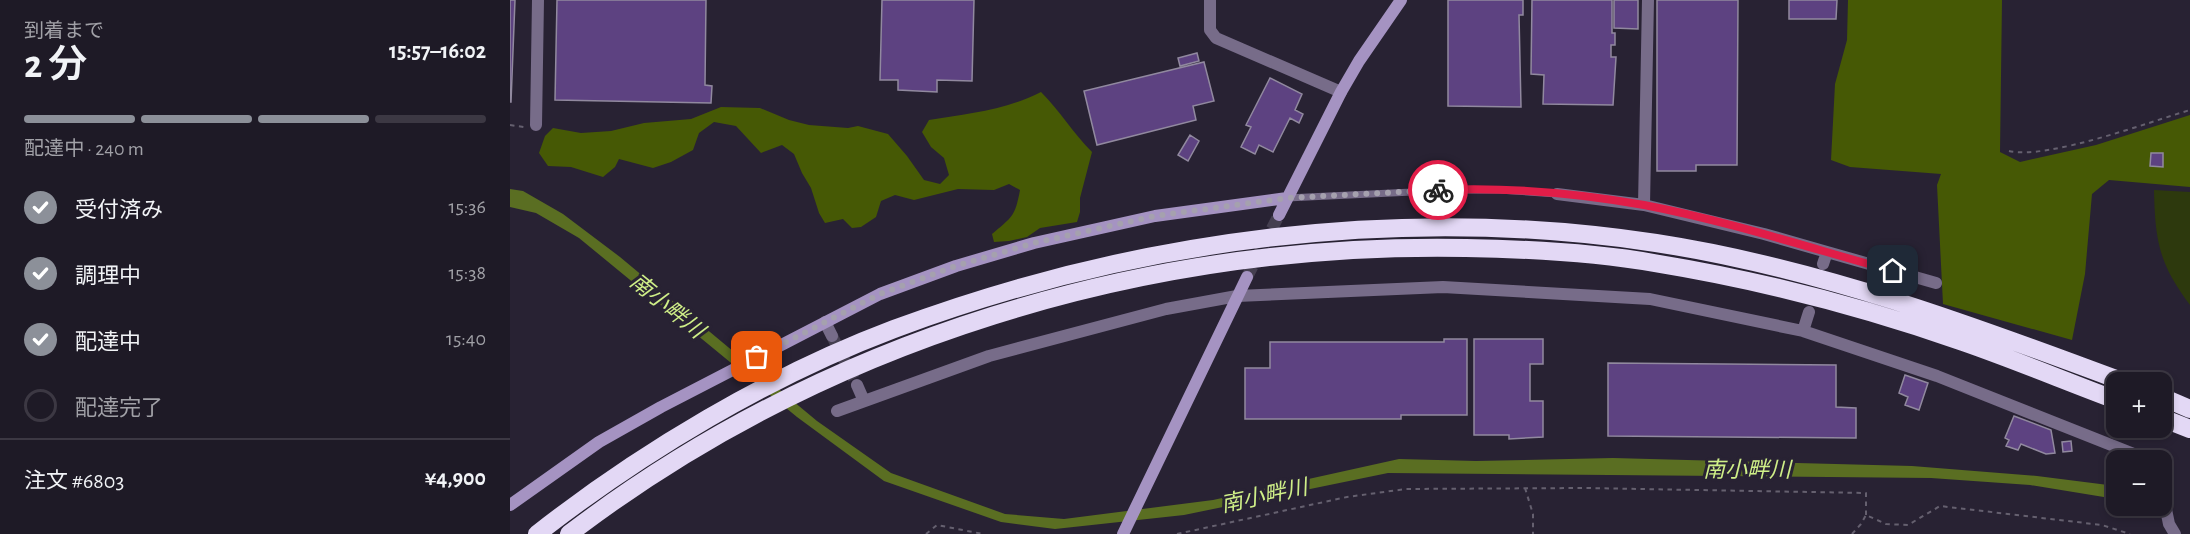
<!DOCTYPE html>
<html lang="ja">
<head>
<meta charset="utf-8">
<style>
	:root { --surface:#1e1a26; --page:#26232e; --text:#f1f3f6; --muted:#a1a1a7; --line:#3c3843; --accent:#8c9099 }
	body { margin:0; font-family:"Alegreya Sans","Noto Sans JP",sans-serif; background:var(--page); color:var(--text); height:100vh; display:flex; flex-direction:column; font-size:22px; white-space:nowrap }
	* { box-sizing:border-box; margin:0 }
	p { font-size:20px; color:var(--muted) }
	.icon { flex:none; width:33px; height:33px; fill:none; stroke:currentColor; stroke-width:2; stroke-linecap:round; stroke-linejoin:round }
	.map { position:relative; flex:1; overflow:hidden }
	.side { display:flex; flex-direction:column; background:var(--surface); width:510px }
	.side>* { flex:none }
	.tools { position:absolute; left:1596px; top:372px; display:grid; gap:12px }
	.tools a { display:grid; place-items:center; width:66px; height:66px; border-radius:12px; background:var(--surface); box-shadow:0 3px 9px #0003,0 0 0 2px var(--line); font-size:30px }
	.pin { position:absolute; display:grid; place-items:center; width:51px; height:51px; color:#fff; margin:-26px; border-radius:12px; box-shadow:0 3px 9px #0006 }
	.courier { position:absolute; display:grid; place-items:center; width:60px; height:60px; margin:-30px; border:4px solid #e11d48; border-radius:50%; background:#fff; color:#222; box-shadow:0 2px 8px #0007 }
	.summary em { font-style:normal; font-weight:600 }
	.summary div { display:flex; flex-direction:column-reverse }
	.summary { display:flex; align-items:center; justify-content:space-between; height:102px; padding:0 24px }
	h1 { font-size:39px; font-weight:600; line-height:45px }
	.bar { display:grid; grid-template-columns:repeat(4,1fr); gap:9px 6px; align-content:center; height:72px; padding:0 24px }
	.bar i { height:8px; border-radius:4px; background:var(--line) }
	.bar .current { background:var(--accent) }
	.bar p { grid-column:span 4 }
	.line { display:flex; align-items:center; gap:15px; padding:0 24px; border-top:2px solid var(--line) }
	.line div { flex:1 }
	ol { padding:0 24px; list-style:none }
	li { display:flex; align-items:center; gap:18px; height:66px }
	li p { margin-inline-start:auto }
	li .icon { padding:6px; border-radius:50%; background:var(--accent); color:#fff; stroke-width:4 }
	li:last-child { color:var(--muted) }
	li i { width:33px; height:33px; border:3px solid var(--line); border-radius:50% }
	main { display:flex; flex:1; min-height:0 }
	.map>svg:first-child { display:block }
</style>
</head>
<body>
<main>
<section class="side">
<div class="summary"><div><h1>2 分</h1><p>到着まで</p></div><em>15:57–16:02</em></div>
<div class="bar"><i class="current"></i><i class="current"></i><i class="current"></i><i></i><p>配達中 · 240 m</p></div>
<ol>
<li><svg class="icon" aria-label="check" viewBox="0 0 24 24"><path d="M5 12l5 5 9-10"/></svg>受付済み<p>15:36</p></li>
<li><svg class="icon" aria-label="check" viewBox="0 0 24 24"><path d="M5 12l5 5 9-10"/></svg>調理中<p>15:38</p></li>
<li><svg class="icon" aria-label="check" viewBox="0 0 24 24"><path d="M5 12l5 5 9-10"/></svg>配達中<p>15:40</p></li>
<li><i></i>配達完了</li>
</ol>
<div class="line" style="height:78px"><div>注文 #6803</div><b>¥4,900</b></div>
</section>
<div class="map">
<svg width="1680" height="534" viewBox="0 0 1680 534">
	<rect width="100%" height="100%" fill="#282233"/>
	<path fill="#2d390d" d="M1644,190L1680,192V305C1649,264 1645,241 1644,190Z"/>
	<path fill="#465905" d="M1338,0H1492L1490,152L1510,162L1586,145L1680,115V187L1599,180L1582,194L1575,274L1562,340L1433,304L1427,185L1431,174L1340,167L1321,160L1325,84L1337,40Z
		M531,92C550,111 563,133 582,152L570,198V212L567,222L530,228L517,237L499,241L484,242L482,234C502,217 505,217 510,190L499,184L484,190L448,189L404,200L385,195L371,201L366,217L351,227L342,228L333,219L315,223L309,213L301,188L292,173L284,154L272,145L251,153L226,126L204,122L189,133L183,150L161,162L143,168L109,159L105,167L93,177L61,167L38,166L29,153L35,136L43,128L71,133L101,131L134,123L181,119L211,107L250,108L279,120L299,125L338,128L348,126L378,134L397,156L414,180L430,184L439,175L434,158L421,147L412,132L419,120C457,114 496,110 531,92Z"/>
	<path fill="#5a6e22" d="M0,189L13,191L53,214L110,257L307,421L381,473L495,514L554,519L703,500L889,459L966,461L1103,458L1402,466L1527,476L1606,486V499L1520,485L1421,478L878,473L674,515L545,529L491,522L374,481L287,417L69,238L26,213L0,207Z"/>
	<path fill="#5d4281" stroke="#91899f" stroke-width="1.5" d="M0,0H5L1,102H0Z
		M47,0H196L195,85L202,86L201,103L45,100Z
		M372,0H464L462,81L427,80V92L388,90V80H370Z
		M938,0H1013V15H1009L1011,107L938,106Z
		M1022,0H1102V33H1105V45H1101V57H1106L1103,105L1033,104L1034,75L1021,74Z
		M1104,0H1128V29L1104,28Z
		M1147,0H1228L1227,165H1186V171H1147Z
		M1279,0H1327L1326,19H1279Z
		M687,53L689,61L670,66L668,58Z
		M694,62L704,101L683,106L686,120L587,145L574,91Z
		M760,78L792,94L785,110L793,114L789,123L780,118L763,152L749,145L745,154L731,147L741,127L736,125Z
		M680,135L689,141L678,161L668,155Z
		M1641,153H1653V167L1640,166Z
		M934,339H957V415H891V419H735V368H760V342H934Z
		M964,339H1033V364H1020V401H1033V437L999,439V435H964Z
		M1098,363L1326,365V407L1346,408V438L1098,436Z
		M1395,375L1418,383L1409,410L1395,405L1398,397L1389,393Z
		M1504,416L1541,430L1545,453L1536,454L1511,444L1508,450L1496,446L1499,440L1495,438Z
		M1561,441L1562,451L1553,452L1552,442Z"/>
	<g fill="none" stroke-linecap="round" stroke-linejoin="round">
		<path stroke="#453f50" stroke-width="12" stroke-dasharray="12 6" stroke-linecap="butt" d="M322,336L347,385"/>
		<path stroke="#453f50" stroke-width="12" stroke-dasharray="12 6" stroke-linecap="butt" d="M737,277L769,215"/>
		<path stroke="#65606f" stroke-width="2" stroke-dasharray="4.5 4.5" stroke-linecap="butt" d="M0,125L14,127
			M1499,151C1537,160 1639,122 1680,110
			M1015,488L1023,514V534
			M416,534L427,525L473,534
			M667,534L837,497L896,489L1075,488L1356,493V515
			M1342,534L1351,524L1356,515L1376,524L1398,525L1430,506L1592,525L1620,534"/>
		<path stroke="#776c89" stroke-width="7" d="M777,198L944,190H989L1047,194"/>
		<path stroke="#776c89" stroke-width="12" d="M700,0V30L706,38L831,92
			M26,125L28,0
			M1047,194L1134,205L1254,234L1317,252L1313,264
			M1134,205L1138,0
			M1317,252L1426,283
			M315,322L322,336
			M1293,331L1299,312
			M347,385L354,401
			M327,411L479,356L656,309L727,296L933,287L1140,299L1293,331L1427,376L1639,460
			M1652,490L1659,524L1665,534"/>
		<path stroke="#a593c2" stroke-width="12" d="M769,215L831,92L849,61L891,0
			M0,505L89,442L151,407L370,294L446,266L524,243L645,216L777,198
			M613,534L737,277"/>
		<path stroke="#e3d8f5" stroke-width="18" d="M1652,397L1680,409
			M1652,418L1680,429
			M27,534C132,452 259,376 384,329C626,239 890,204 1146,243C1308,268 1462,325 1614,382
			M59,534C314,339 636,242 956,248C1018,249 1082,252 1144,263C1248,280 1353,307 1453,342C1505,360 1555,381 1606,400"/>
	</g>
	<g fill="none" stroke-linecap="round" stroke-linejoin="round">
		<path stroke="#a5a1ae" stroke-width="6" stroke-dasharray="0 10.8" d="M247,357L370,294L446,266L524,243L645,216L777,198L928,190"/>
		<path stroke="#e11d48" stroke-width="8" d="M928,190C997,187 1067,193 1134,205C1218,221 1300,248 1383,271"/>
	</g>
	<g text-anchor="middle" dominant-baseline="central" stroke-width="6" stroke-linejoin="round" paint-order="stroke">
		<g font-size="22" font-style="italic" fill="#cfef88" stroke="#282233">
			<text transform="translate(157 306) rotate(39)">南小畔川</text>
			<text x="1237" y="470">南小畔川</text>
			<text transform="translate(754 496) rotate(-12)">南小畔川</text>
		</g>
	</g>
</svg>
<div class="tools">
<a>+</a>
<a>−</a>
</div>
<div class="pin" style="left:247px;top:357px;background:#ea580c"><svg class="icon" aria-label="bag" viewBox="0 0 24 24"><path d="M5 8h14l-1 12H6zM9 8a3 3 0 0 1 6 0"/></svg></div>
<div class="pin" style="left:1383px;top:271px;background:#1f2937"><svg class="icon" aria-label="home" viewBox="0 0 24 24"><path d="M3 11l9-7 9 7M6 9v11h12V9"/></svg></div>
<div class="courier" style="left:928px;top:190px"><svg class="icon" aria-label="bike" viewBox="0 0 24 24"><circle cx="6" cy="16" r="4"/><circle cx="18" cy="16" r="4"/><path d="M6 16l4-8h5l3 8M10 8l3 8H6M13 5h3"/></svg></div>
</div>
</main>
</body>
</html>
